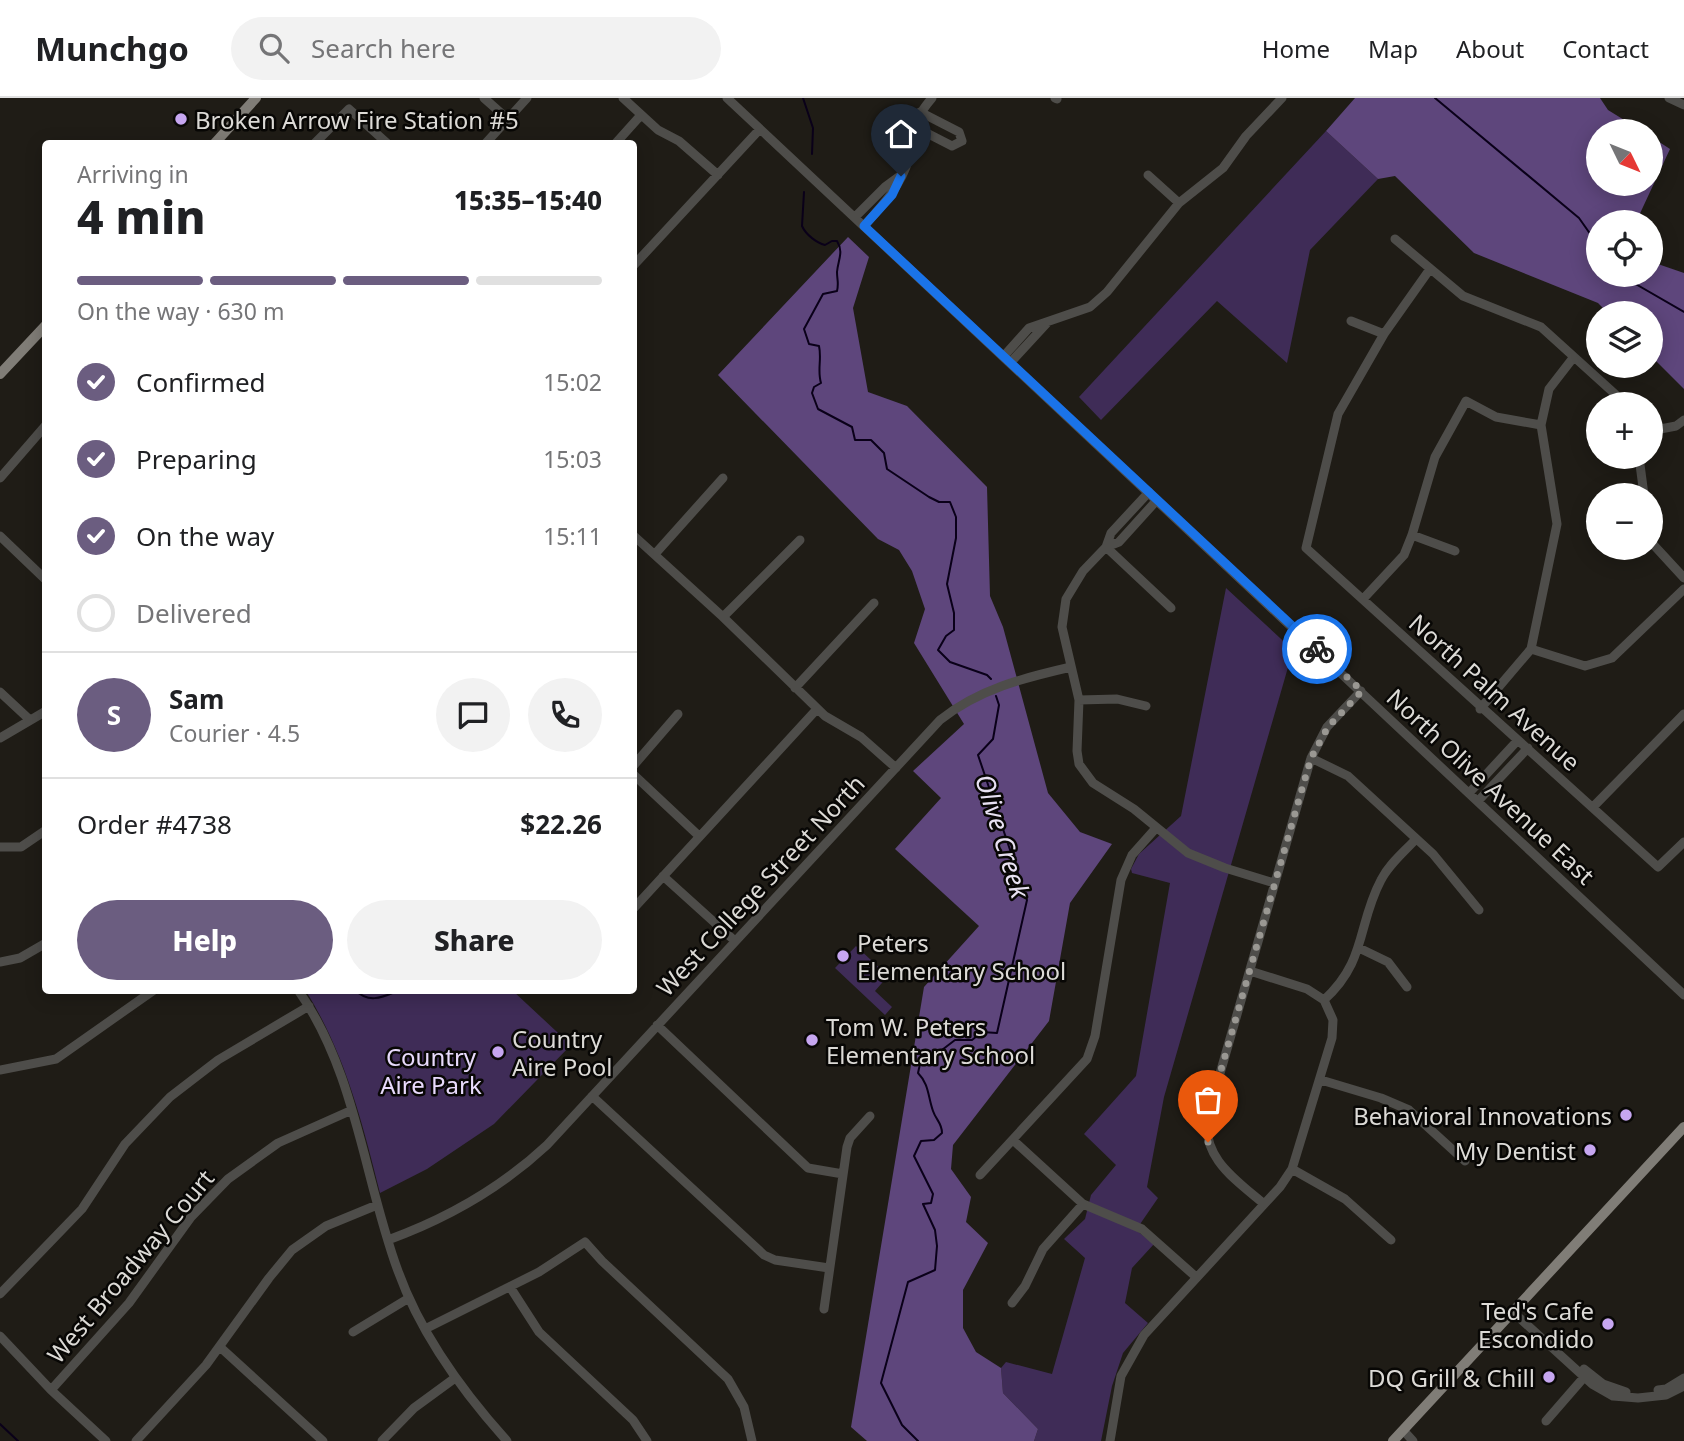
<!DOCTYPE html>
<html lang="en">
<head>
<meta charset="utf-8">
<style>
	:root { --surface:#fff; --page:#f2f2f2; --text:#202124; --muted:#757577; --line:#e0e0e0; --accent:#6b5d80 }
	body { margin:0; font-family:"Noto Sans",sans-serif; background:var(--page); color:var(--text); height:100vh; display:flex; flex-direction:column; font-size:26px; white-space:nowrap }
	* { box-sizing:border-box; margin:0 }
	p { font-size:23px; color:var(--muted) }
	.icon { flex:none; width:38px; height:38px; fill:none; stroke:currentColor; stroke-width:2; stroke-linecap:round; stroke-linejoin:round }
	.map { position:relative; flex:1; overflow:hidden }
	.panel { position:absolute; left:42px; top:42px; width:595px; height:854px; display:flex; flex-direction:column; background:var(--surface); border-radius:7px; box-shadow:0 4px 18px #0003 }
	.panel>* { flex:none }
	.needle { width:46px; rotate:133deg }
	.buttons { position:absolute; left:1586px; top:21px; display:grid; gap:14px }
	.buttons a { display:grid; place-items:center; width:77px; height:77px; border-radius:50%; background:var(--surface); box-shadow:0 4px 18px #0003; font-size:35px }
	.pin { position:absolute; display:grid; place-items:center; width:60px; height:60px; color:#fff; margin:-72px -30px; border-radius:50% 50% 50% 0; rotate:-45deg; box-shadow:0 0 7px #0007 }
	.pin .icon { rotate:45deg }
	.courier { position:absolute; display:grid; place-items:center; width:70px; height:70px; margin:-35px; border:5px solid #1a73e8; border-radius:50%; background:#fff; color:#222; box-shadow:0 2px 9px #0007 }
	.overview em { font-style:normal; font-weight:800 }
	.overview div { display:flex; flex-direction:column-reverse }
	.overview { display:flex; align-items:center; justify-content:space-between; height:119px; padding:0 35px }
	h1 { font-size:46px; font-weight:800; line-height:52px }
	.bar { display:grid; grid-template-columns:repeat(4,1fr); gap:10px 7px; align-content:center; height:84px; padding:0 35px }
	.bar i { height:9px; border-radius:5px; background:var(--line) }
	.bar .active { background:var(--accent) }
	.bar p { grid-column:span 4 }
	.line { display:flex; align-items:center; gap:18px; padding:0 35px; border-top:2px solid var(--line) }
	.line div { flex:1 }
	.round { display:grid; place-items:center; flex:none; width:74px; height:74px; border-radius:37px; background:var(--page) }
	ol { padding:0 35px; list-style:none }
	li { display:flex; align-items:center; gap:21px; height:77px }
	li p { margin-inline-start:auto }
	li .icon { padding:7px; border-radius:50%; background:var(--accent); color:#fff; stroke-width:4 }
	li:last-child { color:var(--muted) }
	li i { width:38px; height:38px; border:4px solid var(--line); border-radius:50% }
	.cta { display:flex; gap:14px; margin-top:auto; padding:14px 35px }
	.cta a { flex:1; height:80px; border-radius:42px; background:var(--accent); color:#fff; font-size:28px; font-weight:800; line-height:80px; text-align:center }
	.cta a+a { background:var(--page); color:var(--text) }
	header { display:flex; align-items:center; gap:42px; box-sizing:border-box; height:98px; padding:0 35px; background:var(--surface); border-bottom:2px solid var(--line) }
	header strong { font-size:33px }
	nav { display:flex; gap:38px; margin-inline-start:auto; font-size:24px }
	.search { width:490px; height:63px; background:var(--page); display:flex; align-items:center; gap:18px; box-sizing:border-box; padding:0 24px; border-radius:38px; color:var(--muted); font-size:26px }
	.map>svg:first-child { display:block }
</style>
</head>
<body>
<header>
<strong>Munchgo</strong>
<div class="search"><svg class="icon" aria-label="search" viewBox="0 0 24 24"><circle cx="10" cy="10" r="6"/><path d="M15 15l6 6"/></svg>Search here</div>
<nav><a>Home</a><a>Map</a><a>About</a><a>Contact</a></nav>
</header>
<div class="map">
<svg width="1684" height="1343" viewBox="0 0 1684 1343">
	<rect width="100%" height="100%" fill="#1f1c16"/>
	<path fill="#3f2c57" d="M1326,33L1378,81L1310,152L1287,265L1217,203L1101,322L1079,299Z
		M1226,490L1293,552L1164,999L1147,1089L1158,1100L1136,1132L1154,1146L1132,1170L1125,1205L1148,1225L1123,1255L1112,1288L1101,1343H1034L1038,1331L1003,1295L1001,1270L1006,1264L1052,1276L1085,1160L1064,1141L1085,1121L1091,1097L1116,1067L1084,1036L1136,978L1170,785L1132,775L1131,771L1139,756L1181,718Z
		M856,848L888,878L875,893L892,909L885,917L835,870Z
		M306,893H513L571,947L494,1026L427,1071L380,1095C362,1023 345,956 306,893Z"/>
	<path fill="#5e467c" d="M1355,0H1600L1608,12L1642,33H1598V86H1650V38L1670,51L1636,124H1598V177H1650V161L1655,165L1684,175V291L1650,257V215H1608L1598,205L1474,155L1395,78L1378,81L1326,33Z
		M848,139L869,159L853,210L868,294L907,308L987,389L990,498L1003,529L1048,695L1080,734L1112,746L1070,805L1049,923L953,1047L951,1071L971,1099L966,1124L988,1145L963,1192V1230L976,1254L1001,1270L1003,1295L1038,1331L1034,1343H867L851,1329L924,889L979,828L895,751L941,700L913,673L964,626L914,545L925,511L912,473L899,452L878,441L718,277Z"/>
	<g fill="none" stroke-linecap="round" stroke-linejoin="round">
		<path stroke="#0a0019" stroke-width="2" d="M803,0L813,30L812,56
			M1435,0L1579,120L1598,147
			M804,94L802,128C806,137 817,145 825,147L832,143H837C844,154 838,162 837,174C837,182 839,185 837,193L823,196L804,231L809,246L819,248C822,261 817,272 821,285L814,289L812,295L818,311L852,329L855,342H871L884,355L887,371L929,399L939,404H950L956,419V440L947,486L954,515V532L946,538L938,552L950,564L987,577L991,581
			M1620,177L1684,214
			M355,892C368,905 381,900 395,894
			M0,1326L18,1343
			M918,1343L902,1327L881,1285L908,1184L935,1172L937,1148L935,1132L923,1106L931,1105L933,1096L914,1058L921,1043L934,1042L942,1035C942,1025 936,1022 933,1013C928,999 929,986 918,975L922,957L938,955L955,942H972L982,934L997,935L1027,802L978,657L993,641L999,607L996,598"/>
		<path stroke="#4e4d4a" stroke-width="9" d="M484,0L509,22
			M623,0L658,32L679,43L718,77
			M727,0L1684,897
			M1055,0L1057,1
			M1669,0L1684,7
			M913,28L952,48L962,43L959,34L920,14
			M314,46L349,11L388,46
			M485,46L527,0
			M615,46L641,17
			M1148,77L1179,105
			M855,119L885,89L900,78
			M864,128C883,107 901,88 909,60C918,30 909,27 932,0
			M1395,141L1463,198L1541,229L1615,296L1623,306
			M634,167L760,31
			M1430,171L1384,236L1338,316L1306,450L1658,769L1684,744
			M1351,223L1384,236
			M1003,259L1029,230L1090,209L1107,194L1179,105L1223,70L1246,38L1282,0
			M1010,265L1047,225
			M1650,333L1676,328L1684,322
			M1639,359L1644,397
			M0,380L46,327
			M1157,402L1119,444L1106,449L1083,473L1066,501L1062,529L1079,602L1077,653L1079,666L1093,685L1134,711L1188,755L1225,770L1274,785
			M1412,437L1455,453
			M0,438L46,482
			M634,438L723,519L825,618L861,639L896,670
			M1650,443L1684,480
			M1106,449L1171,510
			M1106,449L1111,435L1149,394
			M655,456L723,380
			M1364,500L1404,457L1412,437L1435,359L1466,303L1496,319L1541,327
			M723,519L800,442
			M1531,551L1585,568L1612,560L1684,491
			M795,590L874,505
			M0,594L30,622
			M1079,602L1117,601L1146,608
			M1480,611L1531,551L1557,426L1541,327L1549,291L1573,260
			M0,640L46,613
			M1311,660L1348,678L1433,756L1479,812
			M634,667L678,616
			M634,677L699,738
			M1470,694L1518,642
			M1479,702L1528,650
			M1593,709L1684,616
			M0,749H21L46,732
			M663,778L735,843
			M634,810L817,611
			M1359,850L1388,864L1407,889
			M0,864L20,860L46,845
			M1250,873L1307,891L1324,902
			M298,892C356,974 364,1081 398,1173C421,1237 462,1293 507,1343
			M657,927L808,1070L843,1076
			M0,972L56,961L154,892
			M1321,982L1381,1000L1409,1012L1465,1063
			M592,998L764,1157L775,1162L829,1170
			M1013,1042L1083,1106L1142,1131L1196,1179
			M1292,1071L1345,1101L1391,1142
			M980,1077L1087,961L1095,938L1121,782L1132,757L1156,730
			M1264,1106C1236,1082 1200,1059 1208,1017L1311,660L1327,629L1361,593
			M388,1142C446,1121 502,1089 547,1047L940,622C979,591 1023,580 1071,569
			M510,1189L539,1234L633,1322L647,1343
			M0,1196L82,1111L125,1046L170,999L218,962L309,908
			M1012,1205L1025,1188L1043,1151L1083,1106
			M824,1211L847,1049L850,1040L870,1018
			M1513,1214L1592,1286L1613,1298L1638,1300L1666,1297L1684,1288
			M425,1231L539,1174L585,1144L602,1163L728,1281L744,1309L752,1343
			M353,1234L409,1200
			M0,1238L51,1292L106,1343
			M220,1249L323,1343
			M1584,1271L1603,1286L1626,1294
			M51,1292L129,1205L191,1119L228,1081L278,1045L352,1012
			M1658,1292L1666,1291L1684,1280
			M1546,1323L1586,1277
			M1403,1332L1413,1343
			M136,1343L206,1267L269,1180L292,1152L326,1128L377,1107
			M382,1343L414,1310L455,1280
			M1110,1343L1121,1278L1144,1237L1280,1089L1292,1071L1332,940L1333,922L1324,902C1367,863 1357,827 1381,782C1389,766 1404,754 1416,741"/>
		<path stroke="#807d77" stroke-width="10" d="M214,46L256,0
			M0,276L46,227
			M1393,1343L1684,1029"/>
	</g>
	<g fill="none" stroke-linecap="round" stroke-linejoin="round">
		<path stroke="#9a9893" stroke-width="7" stroke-dasharray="0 12.6" d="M1208,1044V1017L1311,660L1328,629L1362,593L1317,551"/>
		<path stroke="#1a73e8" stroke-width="9" d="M901,78L892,97L864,128L1317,551"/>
	</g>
	<g fill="#c6a6f0" stroke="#080705" stroke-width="2.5">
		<circle cx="181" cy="21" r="7"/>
		<circle cx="843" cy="858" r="7"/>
		<circle cx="812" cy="942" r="7"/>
		<circle cx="498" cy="954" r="7"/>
		<circle cx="1626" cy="1017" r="7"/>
		<circle cx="1590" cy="1052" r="7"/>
		<circle cx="1608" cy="1226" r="7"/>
		<circle cx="1549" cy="1279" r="7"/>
	</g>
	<g text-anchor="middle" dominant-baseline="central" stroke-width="5" stroke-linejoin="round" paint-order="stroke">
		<g font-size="24" fill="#dcdad6" stroke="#080705" text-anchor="start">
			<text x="195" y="21">Broken Arrow Fire Station #5</text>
			<text x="857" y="844">Peters<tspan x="857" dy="28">Elementary School</tspan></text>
			<text x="826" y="928">Tom W. Peters<tspan x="826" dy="28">Elementary School</tspan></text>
			<text x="512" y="940">Country<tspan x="512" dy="28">Aire Pool</tspan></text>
			<text x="1612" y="1017" text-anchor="end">Behavioral Innovations</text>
			<text x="1576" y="1052" text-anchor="end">My Dentist</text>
			<text x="1594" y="1212" text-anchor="end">Ted's Cafe<tspan x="1594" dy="28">Escondido</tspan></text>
			<text x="1535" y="1279" text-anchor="end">DQ Grill &amp; Chill</text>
		</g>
		<g font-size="24" fill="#dcdad6" stroke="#080705">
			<text transform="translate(1495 594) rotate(42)">North Palm Avenue</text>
			<text transform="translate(1491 688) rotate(43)">North Olive Avenue East</text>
			<text transform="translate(760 787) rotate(-47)">West College Street North</text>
			<text transform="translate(130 1168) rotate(-50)">West Broadway Court</text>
		</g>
		<g font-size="24" fill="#e8dafc" stroke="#080705">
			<text x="431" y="958">Country<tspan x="431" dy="28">Aire Park</tspan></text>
		</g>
		<g font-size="26" font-style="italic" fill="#e8e1f2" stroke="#080705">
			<text transform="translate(1003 738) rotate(73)">Olive Creek</text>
		</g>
	</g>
</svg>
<div class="buttons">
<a><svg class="needle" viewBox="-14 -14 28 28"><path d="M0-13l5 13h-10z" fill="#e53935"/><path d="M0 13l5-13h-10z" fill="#757577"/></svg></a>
<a><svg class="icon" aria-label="locate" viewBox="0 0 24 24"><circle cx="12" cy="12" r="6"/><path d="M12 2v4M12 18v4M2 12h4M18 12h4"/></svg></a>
<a><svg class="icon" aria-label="layers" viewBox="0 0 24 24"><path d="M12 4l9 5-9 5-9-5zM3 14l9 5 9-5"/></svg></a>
<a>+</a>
<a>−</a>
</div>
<div class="pin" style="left:1208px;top:1044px;background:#ea580c"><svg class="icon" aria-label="bag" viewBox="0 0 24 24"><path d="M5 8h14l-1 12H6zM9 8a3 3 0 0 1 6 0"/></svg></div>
<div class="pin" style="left:901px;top:78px;background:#1f2937"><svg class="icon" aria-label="home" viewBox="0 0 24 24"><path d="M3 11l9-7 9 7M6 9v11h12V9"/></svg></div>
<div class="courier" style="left:1317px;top:551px"><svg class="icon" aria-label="bike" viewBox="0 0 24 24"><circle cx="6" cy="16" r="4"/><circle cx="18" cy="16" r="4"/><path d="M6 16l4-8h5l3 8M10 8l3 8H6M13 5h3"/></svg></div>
<section class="panel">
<div class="overview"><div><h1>4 min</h1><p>Arriving in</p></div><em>15:35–15:40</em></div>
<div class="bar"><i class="active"></i><i class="active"></i><i class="active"></i><i></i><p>On the way · 630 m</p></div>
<ol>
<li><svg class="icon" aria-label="check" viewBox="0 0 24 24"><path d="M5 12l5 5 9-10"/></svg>Confirmed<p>15:02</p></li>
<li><svg class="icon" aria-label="check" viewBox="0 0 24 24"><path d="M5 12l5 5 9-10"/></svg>Preparing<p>15:03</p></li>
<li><svg class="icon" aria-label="check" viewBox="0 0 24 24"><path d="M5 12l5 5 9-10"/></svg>On the way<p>15:11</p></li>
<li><i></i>Delivered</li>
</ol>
<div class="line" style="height:126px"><b class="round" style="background:var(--accent);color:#fff">S</b><div><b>Sam</b><p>Courier · 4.5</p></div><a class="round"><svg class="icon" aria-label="chat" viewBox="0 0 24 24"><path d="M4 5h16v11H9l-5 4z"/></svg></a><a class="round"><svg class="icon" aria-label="phone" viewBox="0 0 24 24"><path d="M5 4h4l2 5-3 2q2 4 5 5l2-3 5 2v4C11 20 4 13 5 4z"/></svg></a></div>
<div class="line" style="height:91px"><div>Order #4738</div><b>$22.26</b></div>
<div class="cta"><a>Help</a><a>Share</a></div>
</section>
</div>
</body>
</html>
